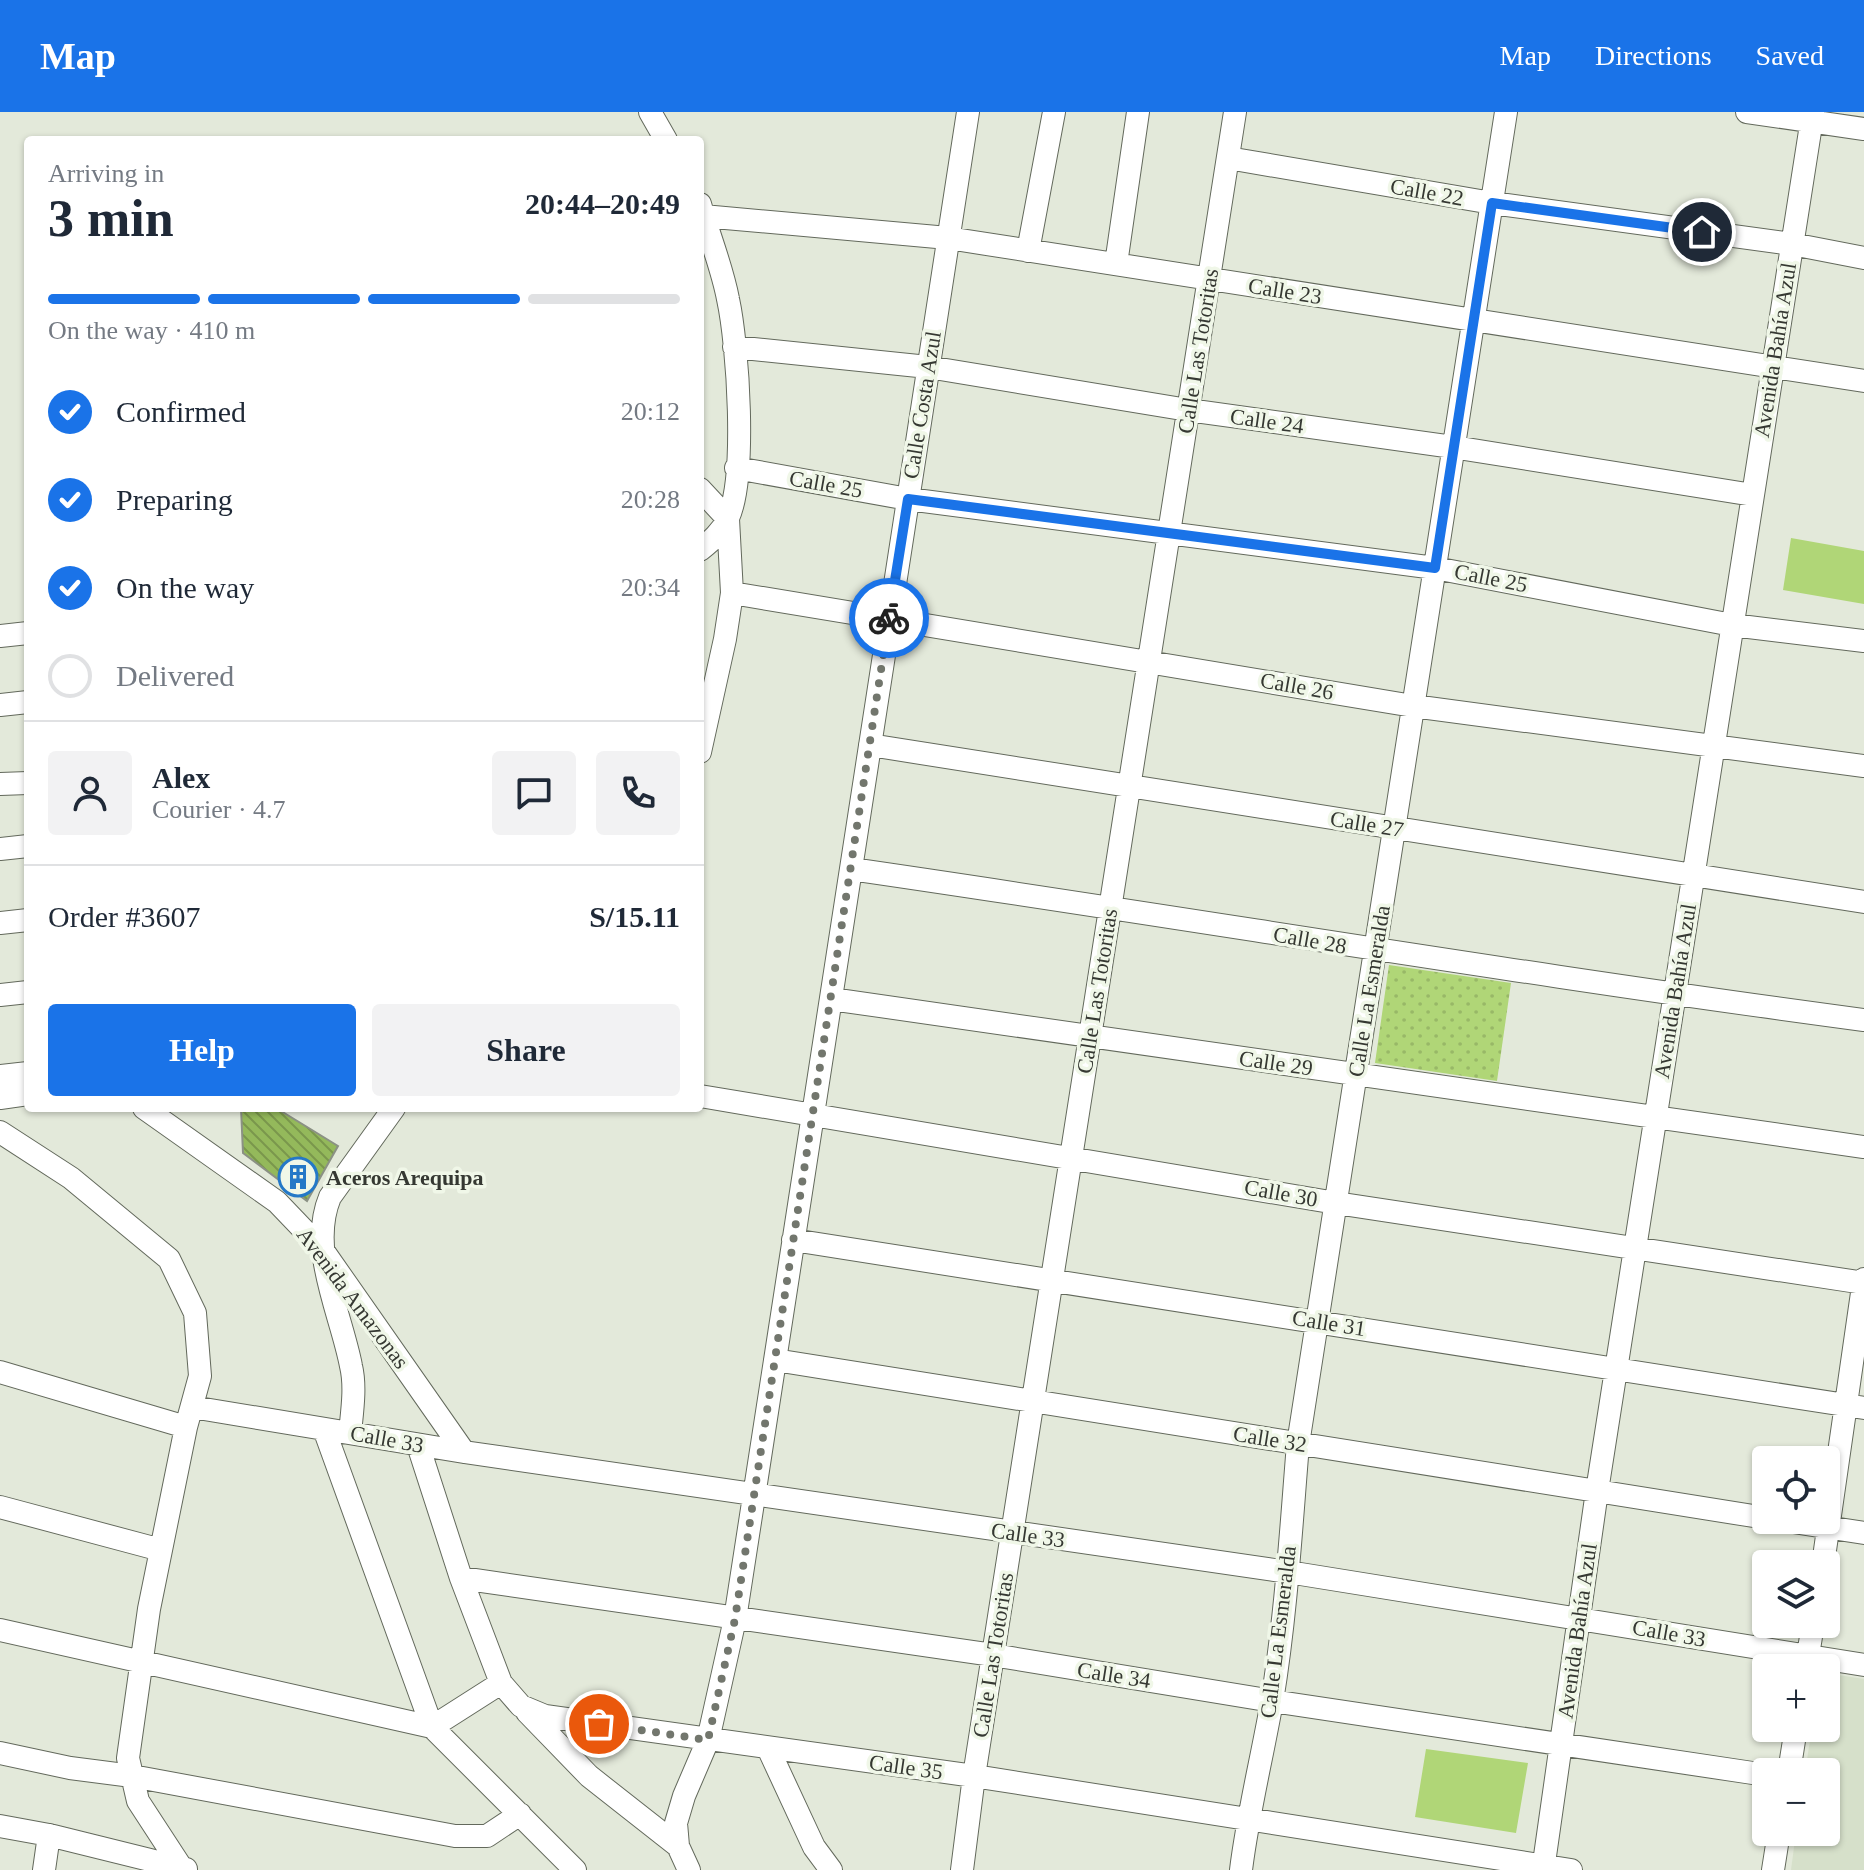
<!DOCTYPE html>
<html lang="en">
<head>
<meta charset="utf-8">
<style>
	:root { --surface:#fff; --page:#f2f2f3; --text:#1f2937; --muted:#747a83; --line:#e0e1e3; --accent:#1a73e8 }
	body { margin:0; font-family:Georgia,serif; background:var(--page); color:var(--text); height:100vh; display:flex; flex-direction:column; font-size:30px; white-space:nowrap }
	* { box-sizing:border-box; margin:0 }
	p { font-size:26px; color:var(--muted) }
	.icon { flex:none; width:44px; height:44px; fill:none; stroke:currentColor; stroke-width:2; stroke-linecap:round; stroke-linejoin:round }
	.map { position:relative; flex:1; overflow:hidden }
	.sheet { position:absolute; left:24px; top:24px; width:680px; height:976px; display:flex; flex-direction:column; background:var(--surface); border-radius:8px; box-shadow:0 2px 6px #0004 }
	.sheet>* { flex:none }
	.buttons { position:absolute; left:1752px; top:1334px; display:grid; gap:16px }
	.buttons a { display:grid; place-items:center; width:88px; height:88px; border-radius:8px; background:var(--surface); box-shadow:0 2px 6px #0004; font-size:40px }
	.pin { position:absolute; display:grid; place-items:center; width:68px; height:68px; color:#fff; margin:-34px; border:4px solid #fff; border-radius:50%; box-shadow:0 2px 8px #0007 }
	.courier { position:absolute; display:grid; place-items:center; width:80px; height:80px; margin:-40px; border:6px solid #1a73e8; border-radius:50%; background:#fff; color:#222; box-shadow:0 2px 10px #0007 }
	.summary em { font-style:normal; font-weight:700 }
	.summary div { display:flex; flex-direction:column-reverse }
	.summary { display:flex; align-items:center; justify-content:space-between; height:136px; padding:0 24px }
	h1 { font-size:52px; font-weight:700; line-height:60px }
	.bar { display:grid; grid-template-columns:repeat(4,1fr); gap:12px 8px; align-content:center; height:96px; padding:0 24px }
	.bar i { height:10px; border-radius:6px; background:var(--line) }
	.bar .selected { background:var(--accent) }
	.bar p { grid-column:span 4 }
	.line { display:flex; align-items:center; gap:20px; padding:0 24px; border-top:2px solid var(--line) }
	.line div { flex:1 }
	.round { display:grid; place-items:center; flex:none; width:84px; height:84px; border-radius:8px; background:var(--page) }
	ol { padding:0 24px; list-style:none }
	li { display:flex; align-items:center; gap:24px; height:88px }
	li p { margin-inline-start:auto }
	li .icon { padding:8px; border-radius:50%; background:var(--accent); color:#fff; stroke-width:4 }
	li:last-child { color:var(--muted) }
	li i { width:44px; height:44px; border:4px solid var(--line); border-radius:50% }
	.primary-button { display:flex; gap:16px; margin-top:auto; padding:16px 24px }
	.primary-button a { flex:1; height:92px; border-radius:8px; background:var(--accent); color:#fff; font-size:32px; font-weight:700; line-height:92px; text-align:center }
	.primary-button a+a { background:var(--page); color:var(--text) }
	header { display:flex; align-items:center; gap:48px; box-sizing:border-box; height:112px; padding:0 40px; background:var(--accent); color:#fff }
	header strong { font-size:38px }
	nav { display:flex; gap:44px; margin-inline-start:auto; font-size:28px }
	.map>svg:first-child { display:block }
</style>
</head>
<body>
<header>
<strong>Map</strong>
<nav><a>Map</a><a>Directions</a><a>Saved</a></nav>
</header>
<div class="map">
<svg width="1864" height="1758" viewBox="0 0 1864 1758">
	<defs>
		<pattern id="park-dots" width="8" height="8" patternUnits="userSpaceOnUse" patternTransform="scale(2)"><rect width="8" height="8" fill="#b0d677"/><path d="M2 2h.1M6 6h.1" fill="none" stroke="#98b867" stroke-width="1.8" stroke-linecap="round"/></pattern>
		<pattern id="building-back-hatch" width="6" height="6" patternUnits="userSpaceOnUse" patternTransform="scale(2)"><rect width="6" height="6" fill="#94b95b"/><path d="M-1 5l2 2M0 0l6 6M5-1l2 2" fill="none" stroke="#7a974c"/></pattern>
	</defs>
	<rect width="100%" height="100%" fill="#e3e9da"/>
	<path fill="#d6e0ca" d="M1826,1561L1864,1567V1758H1791L1796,1720H1826V1660H1805L1812,1616H1826Z"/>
	<path fill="#b0d677" d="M1791,426L1864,439V492L1783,478Z
		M1426,1637L1528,1651L1516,1721L1415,1705Z"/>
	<path fill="url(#park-dots)" d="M1389,853L1511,871L1497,969L1375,951Z"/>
	<path fill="url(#building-back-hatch)" stroke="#8b9184" stroke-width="2" d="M241,996H276L338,1034L307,1089L243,1041Z"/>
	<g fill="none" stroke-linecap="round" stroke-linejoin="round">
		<defs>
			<path id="minor" d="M650,0L666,28
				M1747,0L1864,17
				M1228,46L1492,91L1792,132L1864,146
				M703,104L948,126L1864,269
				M1028,139L1054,0
				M1116,152L1138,0
				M734,235L928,255L1188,298L1453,335L1753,383
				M736,356L908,387L1435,456L1732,513L1864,529
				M700,377L728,407L732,481L725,527L700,640
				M700,438C711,429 722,420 728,406C747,365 738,233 728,187C722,155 709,124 700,92
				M732,481L1413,594L1864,654
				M0,524L28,521
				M0,593L28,590
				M870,633L1864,790
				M0,672L28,671
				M0,737L28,734
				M851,757C1189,806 1525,863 1864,908
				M0,811L28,808
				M0,883L28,880
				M831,887L1864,1035
				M0,964L28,961
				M700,984L1336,1091L1864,1171
				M0,986L28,982
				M144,996L277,1090L322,1137L464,1340
				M0,1020L71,1066L169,1147L195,1201L200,1264L186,1315L149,1497L128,1646L138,1689L183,1758
				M793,1128L1864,1296
				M775,1248L1766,1406
				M0,1260L186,1315
				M192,1295L464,1340L1288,1460L1864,1553
				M324,1317L432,1615L575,1758
				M350,1321C352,1300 356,1275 351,1254C341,1201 308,1138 330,1085L394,996
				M418,1333L461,1466L501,1571L521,1594L545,1604L974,1664L1571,1758
				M0,1395L161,1438
				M1780,1408L1864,1421
				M1823,1452L1864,1167
				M461,1466L993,1543L1272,1589L1766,1663
				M0,1518L432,1615L501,1571
				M1806,1556L1813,1512
				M527,1600L589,1664L678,1734
				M768,1636L814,1735L831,1758
				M0,1641L70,1656L132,1664L455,1724H487L520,1702
				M1789,1660L1796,1616
				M0,1714L49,1723L186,1757
				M44,1758L49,1723
				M689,1758L678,1734L676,1711L684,1684L708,1628L735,1507L968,0
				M962,1758L974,1664L1235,0
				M1241,1758C1248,1701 1262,1646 1272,1589C1286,1504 1291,1417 1298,1332L1506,0
				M1543,1758L1597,1379L1813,0
				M1773,1758L1779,1720"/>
		</defs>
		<use href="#minor" stroke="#63695c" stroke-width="24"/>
		<use href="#minor" stroke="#fff" stroke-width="22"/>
	</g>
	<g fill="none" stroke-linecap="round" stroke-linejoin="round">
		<path stroke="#72766d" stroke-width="8" stroke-dasharray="0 14.4" d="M599,1612L708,1628L735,1507L889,506"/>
		<path stroke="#1a73e8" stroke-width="10" d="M889,506L908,387L1435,456L1492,91L1702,120"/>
	</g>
	<defs>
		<symbol id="building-ring" viewBox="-11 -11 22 22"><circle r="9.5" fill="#f0f7e8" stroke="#2478c7" stroke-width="1.5"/><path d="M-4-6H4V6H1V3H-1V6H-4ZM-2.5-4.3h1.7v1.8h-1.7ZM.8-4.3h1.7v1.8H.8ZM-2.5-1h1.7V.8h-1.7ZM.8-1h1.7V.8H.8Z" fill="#2478c7"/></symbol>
	</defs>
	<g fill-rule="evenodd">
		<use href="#building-ring" x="276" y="1043" width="44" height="44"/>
	</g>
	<g text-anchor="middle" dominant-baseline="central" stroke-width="7" stroke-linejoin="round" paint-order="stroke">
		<g font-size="22" fill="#353832" stroke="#f0f7e8">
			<text transform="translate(1427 80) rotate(10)">Calle 22</text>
			<text transform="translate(1285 179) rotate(9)">Calle 23</text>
			<text transform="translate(1775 238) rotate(-81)">Avenida Bahía Azul</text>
			<text transform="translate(1198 239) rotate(-81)">Calle Las Totoritas</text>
			<text transform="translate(922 293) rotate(-81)">Calle Costa Azul</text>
			<text transform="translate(1267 309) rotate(8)">Calle 24</text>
			<text transform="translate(826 372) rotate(10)">Calle 25</text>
			<text transform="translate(1491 466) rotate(11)">Calle 25</text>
			<text transform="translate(1297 574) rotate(10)">Calle 26</text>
			<text transform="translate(1367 712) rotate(9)">Calle 27</text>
			<text transform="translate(1310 828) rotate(10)">Calle 28</text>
			<text transform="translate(1097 879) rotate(-81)">Calle Las Totoritas</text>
			<text transform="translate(1369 879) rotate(-81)">Calle La Esmeralda</text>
			<text transform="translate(1675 879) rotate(-81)">Avenida Bahía Azul</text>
			<text transform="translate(1276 951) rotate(8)">Calle 29</text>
			<text transform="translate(1281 1081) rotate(10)">Calle 30</text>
			<text transform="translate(353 1186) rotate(53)">Avenida Amazonas</text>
			<text transform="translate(1329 1211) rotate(9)">Calle 31</text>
			<text transform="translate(387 1327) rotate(10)">Calle 33</text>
			<text transform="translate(1270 1327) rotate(9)">Calle 32</text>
			<text transform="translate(1028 1423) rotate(8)">Calle 33</text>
			<text transform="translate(1577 1519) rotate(-82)">Avenida Bahía Azul</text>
			<text transform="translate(1278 1520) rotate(-83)">Calle La Esmeralda</text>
			<text transform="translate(1669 1521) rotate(10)">Calle 33</text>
			<text transform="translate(993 1543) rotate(-81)">Calle Las Totoritas</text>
			<text transform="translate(1114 1563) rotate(9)">Calle 34</text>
			<text transform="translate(906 1655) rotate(8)">Calle 35</text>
		</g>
		<g font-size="22" font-weight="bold" fill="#353832" stroke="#f0f7e8" text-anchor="start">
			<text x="326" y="1065">Aceros Arequipa</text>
		</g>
	</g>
</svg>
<div class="buttons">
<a><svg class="icon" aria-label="locate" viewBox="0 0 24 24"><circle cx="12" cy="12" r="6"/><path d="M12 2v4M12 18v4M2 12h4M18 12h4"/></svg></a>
<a><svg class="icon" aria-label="layers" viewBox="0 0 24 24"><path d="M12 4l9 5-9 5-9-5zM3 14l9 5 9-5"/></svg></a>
<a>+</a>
<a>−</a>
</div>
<div class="pin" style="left:599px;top:1612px;background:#ea580c"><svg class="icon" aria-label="bag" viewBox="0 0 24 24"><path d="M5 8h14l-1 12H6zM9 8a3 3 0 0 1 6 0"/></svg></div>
<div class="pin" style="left:1702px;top:120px;background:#1f2937"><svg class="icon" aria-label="home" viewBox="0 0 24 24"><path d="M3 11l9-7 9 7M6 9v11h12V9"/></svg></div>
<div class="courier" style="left:889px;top:506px"><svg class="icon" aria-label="bike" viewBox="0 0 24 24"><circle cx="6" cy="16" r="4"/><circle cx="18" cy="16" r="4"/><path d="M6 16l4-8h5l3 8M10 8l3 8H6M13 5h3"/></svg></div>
<section class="sheet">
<div class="summary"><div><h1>3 min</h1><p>Arriving in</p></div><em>20:44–20:49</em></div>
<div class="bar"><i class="selected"></i><i class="selected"></i><i class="selected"></i><i></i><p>On the way · 410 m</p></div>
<ol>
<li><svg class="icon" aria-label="check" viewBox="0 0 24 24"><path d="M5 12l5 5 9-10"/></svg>Confirmed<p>20:12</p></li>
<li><svg class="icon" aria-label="check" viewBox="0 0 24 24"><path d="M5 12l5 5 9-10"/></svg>Preparing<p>20:28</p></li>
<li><svg class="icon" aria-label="check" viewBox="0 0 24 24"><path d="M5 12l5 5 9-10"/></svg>On the way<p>20:34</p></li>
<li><i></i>Delivered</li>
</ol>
<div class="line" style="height:144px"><a class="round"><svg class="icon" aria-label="person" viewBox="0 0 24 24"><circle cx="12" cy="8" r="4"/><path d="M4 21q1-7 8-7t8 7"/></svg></a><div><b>Alex</b><p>Courier · 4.7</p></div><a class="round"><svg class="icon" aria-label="chat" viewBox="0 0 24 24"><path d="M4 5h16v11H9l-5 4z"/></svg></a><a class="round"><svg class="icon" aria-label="phone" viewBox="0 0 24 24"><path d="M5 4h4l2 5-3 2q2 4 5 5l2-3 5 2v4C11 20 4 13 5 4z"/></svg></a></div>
<div class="line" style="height:104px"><div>Order #3607</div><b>S/15.11</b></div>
<div class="primary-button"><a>Help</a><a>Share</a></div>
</section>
</div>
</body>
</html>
